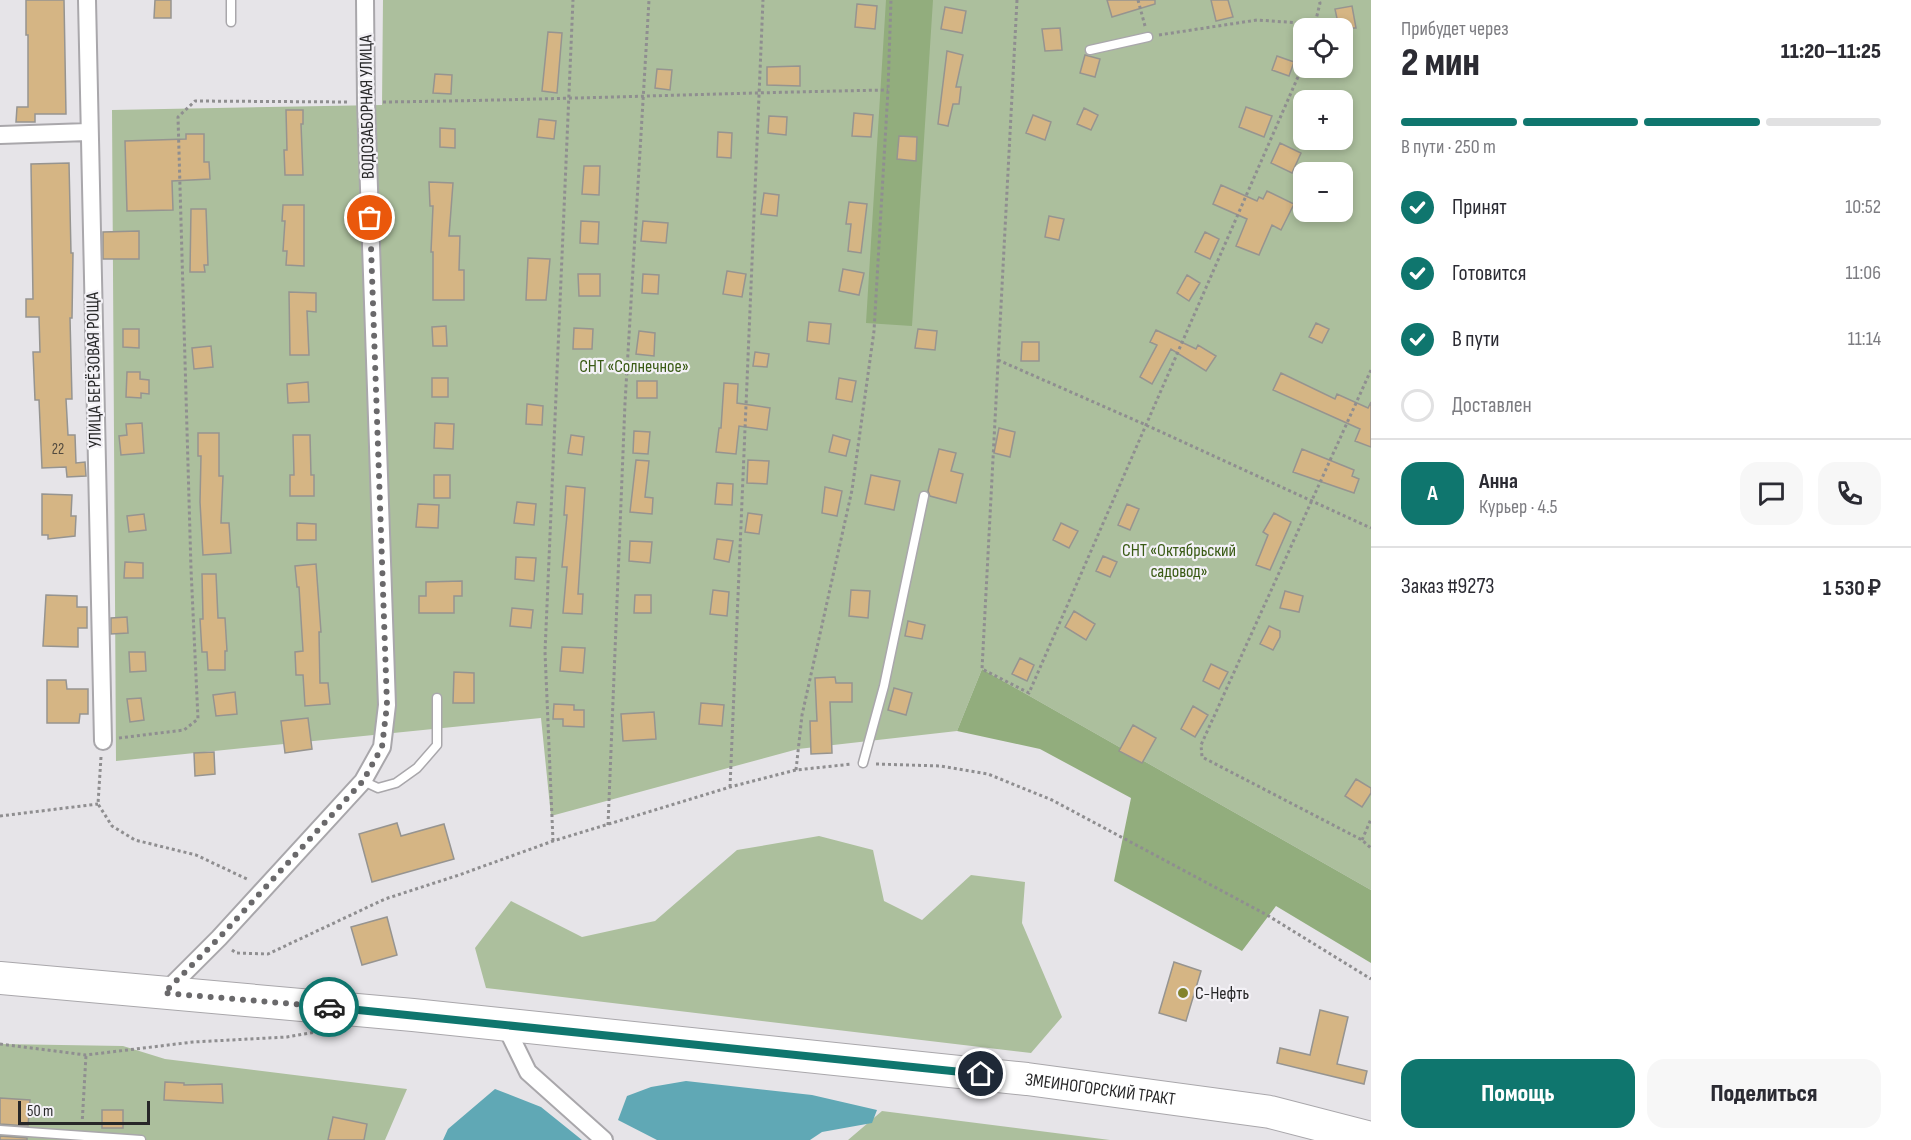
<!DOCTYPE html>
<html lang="ru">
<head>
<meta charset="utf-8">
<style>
	:root { --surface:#fff; --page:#f7f7f7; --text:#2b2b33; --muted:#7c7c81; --line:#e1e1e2; --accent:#0f766e }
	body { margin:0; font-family:"Sofia Sans Condensed",sans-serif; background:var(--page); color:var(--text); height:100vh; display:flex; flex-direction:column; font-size:22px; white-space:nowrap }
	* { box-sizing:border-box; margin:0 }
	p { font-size:20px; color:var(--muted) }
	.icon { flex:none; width:33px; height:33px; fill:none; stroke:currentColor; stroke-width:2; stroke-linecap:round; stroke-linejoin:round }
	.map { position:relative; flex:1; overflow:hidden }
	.drawer { display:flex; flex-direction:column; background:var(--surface); width:540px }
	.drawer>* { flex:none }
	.buttons { position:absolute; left:1293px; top:18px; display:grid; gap:12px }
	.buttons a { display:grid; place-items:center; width:60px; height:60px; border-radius:12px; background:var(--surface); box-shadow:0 3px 9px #0003; font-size:30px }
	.scale { position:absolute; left:18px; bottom:15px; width:132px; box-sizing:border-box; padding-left:6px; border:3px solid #272728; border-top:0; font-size:16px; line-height:21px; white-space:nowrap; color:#272728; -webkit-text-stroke:4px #f3f1f6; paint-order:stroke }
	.pin { position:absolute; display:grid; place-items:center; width:51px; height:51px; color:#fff; margin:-26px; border:3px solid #fff; border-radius:50%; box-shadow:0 2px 6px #0007 }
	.courier { position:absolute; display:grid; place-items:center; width:60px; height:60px; margin:-30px; border:4px solid #0f766e; border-radius:50%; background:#fff; color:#222; box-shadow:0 2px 8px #0007 }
	.headline em { font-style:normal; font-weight:800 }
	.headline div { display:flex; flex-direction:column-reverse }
	.headline { display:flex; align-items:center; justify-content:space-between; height:102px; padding:0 30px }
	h1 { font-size:39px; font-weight:800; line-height:45px }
	.bar { display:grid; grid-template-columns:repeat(4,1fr); gap:9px 6px; align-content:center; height:72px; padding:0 30px }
	.bar i { height:8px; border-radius:4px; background:var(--line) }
	.bar .on { background:var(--accent) }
	.bar p { grid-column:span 4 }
	.line { display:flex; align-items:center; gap:15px; padding:0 30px; border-top:2px solid var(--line) }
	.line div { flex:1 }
	.round { display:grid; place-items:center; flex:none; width:63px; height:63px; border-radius:18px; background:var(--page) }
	ol { padding:0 30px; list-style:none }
	li { display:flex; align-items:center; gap:18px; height:66px }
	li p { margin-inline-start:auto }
	li .icon { padding:6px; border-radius:50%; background:var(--accent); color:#fff; stroke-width:4 }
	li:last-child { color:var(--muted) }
	li i { width:33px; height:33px; border:3px solid var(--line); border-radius:50% }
	.primary-button { display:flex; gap:12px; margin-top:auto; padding:12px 30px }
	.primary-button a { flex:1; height:69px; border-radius:18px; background:var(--accent); color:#fff; font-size:24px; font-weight:800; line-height:69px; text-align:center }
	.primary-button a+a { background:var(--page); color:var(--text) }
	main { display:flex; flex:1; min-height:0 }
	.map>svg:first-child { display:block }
</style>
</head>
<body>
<main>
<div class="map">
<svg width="1371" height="1140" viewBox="0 0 1371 1140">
	<rect width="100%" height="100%" fill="#e6e4e8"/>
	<path fill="#acbf9d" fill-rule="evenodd" d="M383,0H1371V890L982,669L957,731L798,749L551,816L541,718L116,761L112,110L382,105ZM1304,28H1342V68H1304ZM1304,100H1342V140H1304ZM1304,172H1342V212H1304Z
		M819,836L873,850L884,901L922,920L971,875L1025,882L1022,923L1062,1017L1031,1053L486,988L475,948L511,901L582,937L655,921L737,850Z
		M0,1044L123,1046L165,1059L407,1089L385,1140H0Z
		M882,1111L1110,1140H848Z"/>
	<path fill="#92ad7d" d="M886,0H933L912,326L866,323Z
		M982,669L1371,890V963L1276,906L1242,951L1114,881L1131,798L1040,749L957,731Z"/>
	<path fill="#60a8b5" d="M686,1081L812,1095L877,1110L872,1123L822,1132L810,1140H657L618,1120L627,1096L651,1087Z
		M495,1089L541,1107L582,1140H443L448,1129Z"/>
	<path fill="#d5b584" stroke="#969490" stroke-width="1.5" d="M26,0H64L66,114H35V122H16L17,107H28V35H26Z
		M155,0H171V18H154Z
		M1107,0H1155V4L1112,17Z
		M1211,0H1228L1233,17L1216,21Z
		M857,4L877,6L875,29L855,27Z
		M1352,6L1356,28H1339L1335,9Z
		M945,7L966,11L962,33L941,29Z
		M1060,28L1062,50L1045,51L1042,29Z
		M548,32L562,33L557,93L542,91Z
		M947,51L963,55L956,87H961L959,104H953L948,126L938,124Z
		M1085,55L1100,59L1095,77L1080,73Z
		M1277,56L1294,62L1289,76L1272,70Z
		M800,66V86L767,85V67Z
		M657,69L672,70L670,90L655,88Z
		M435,74L452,75L451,94L433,93Z
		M1246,107L1272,116L1264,137L1239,127Z
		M1084,108L1098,115L1091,130L1077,124Z
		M286,110H303V124H301L303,175H285L284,150H287Z
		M854,113L873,115L871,137L852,136Z
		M1033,115L1051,122L1045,140L1026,133Z
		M769,116L787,117L786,135L768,133Z
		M539,119L556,121L554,139L537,137Z
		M440,128L455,129V148L440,147Z
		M718,132L732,133L731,158L717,157Z
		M186,134H204V162H209L210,179L172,181L173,210L127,211L125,141L186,139Z
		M899,136L917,137L916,161L897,159Z
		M1280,143L1301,153L1292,173L1271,163Z
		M69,163L71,253H73L72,318H70L72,399H66L68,435H75L76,463L85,462L86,476L67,477L66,467L42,468L39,400H35L33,352H40L39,317H26V299H33L31,164Z
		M584,166H600L599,195L582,194Z
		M429,182L453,183L449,236H460L459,270H464V300H433V252H431L433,206H430Z
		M1221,185L1257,201L1259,197L1263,199L1267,191L1294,204L1281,230L1272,225L1259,255L1236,246L1247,219L1213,204Z
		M764,193L779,195L777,216L761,214Z
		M849,202L867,204L861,253L848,251L851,224H846Z
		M283,205H304V266L286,265L287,251H283L285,221H282Z
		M191,209H206L208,265H204L205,272H190Z
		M1049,216L1064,219L1059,240L1045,237Z
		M581,221L599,222L598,244L580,243Z
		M643,221L668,223L666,243L641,241Z
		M139,231V259H103V232Z
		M1205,232L1219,239L1210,259L1195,252Z
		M528,258L550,259L546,300H526Z
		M843,269L864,273L859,295L839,291Z
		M727,271L746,274L742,297L723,294Z
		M578,274H600V296H579Z
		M643,274L659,275L658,294L642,293Z
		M1187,275L1200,283L1189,301L1177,293Z
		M289,292L316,293V312L307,311L309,355H290Z
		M809,322L831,324L829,344L807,341Z
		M1316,323L1329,329L1322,343L1309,337Z
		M446,326L447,346H433L432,327Z
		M574,328L593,329L592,349H573Z
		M123,329H139V348L123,347Z
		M918,329L937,331L935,350L915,348Z
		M1156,330L1196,349L1198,345L1216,356L1206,371L1171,349L1152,384L1140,377L1157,345L1150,342Z
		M639,331L655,333L654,356L636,354Z
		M1022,342H1039V361H1021Z
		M211,346L213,367L194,369L192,348Z
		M755,352L769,354L767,367L753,366Z
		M127,372H140V379L149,380V394L141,393V398L126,397Z
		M1281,373L1335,399L1337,394L1368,408L1371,402V447L1355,441L1360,429L1273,390Z
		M432,378H448V397H432Z
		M839,378L856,381L852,402L836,399Z
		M637,381H657V398H637Z
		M308,382L309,402L288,403L287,384Z
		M724,383L738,384L737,403L770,408L767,430L739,426L736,454L716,452L719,428H721Z
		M527,404L543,406L542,425L526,424Z
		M142,423L144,453L121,455L119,436L127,435L126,424Z
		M435,423L454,424L453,449L434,448Z
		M999,428L1015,432L1010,457L994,453Z
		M634,431L650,432L648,454L633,453Z
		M198,433H219V476H223L221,523H229L231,553L203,555L200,502L201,456H198Z
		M293,435H310L311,475H314V496H290V475H294Z
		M571,435L584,437L582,455L568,453Z
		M833,435L850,440L846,456L829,452Z
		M939,449L956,453L951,471L963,474L956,503L930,496L928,491Z
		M1302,449L1354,470L1352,476L1359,479L1354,493L1293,472Z
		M636,460L649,461L645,497L653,498L652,514L630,512Z
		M748,460L769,461L767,484L747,483Z
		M434,475H450V498H434Z
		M871,475L900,481L894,510L865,504Z
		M717,483L733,484L732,505L715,504Z
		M566,486L585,488L578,594H583L582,614L563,613L567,567H562L567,515H564Z
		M825,487L842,491L837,516L822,513Z
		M42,494L72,495L71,516H76L75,536L48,539V535H42Z
		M517,502L536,504L534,525L514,523Z
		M418,504L439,505L438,528L416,527Z
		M1127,504L1139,509L1130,530L1118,525Z
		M748,513L762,515L759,534L745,532Z
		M1274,513L1291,522L1270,570L1256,565L1268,535L1263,532Z
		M144,514L146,530L129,532L127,516Z
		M297,523L316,524V540H297Z
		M1061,523L1078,531L1069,548L1053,540Z
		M717,539L733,541L729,562L714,559Z
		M630,541L652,542L650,563L629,561Z
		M1103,556L1117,562L1110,577L1096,571Z
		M516,557L536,558L534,581L515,579Z
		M125,562L143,563V578H124Z
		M316,564L321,632H319L320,683H328L330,704L305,706L303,675H296L295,652L303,651L299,587H297L295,566Z
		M202,574H216L218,618H225L227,651H225V670H208L207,652H202L200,619H203Z
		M462,581V596H454V613H419V596H426V582Z
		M713,590L729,592L727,616L710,614Z
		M851,590L870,591L868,618L849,616Z
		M1285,591L1303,596L1299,612L1280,608Z
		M46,595L77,596V607H87V628H78V647L43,646Z
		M635,595H651V613H634Z
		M512,608L533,610L531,628L510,626Z
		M1074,611L1095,624L1086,640L1065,627Z
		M127,617L128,633L111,634V618Z
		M908,621L925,625L922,639L905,636Z
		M1269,626L1280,631V637L1273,650L1260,644Z
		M562,647L585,648L583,673L560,671Z
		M129,652H145L146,671L130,672Z
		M1020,658L1034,665L1027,681L1012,674Z
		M1211,664L1228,672L1219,689L1203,681Z
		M454,672L474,673V703H453Z
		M835,677L836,683H852V702H830L832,753L811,754L810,721H817L815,678Z
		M47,680H66L67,689H88V714H80L79,723H47Z
		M894,688L912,693L906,715L888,710Z
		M235,692L237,714L216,716L213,695Z
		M141,698L144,720L130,722L127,699Z
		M701,703L724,705L722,726L699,724Z
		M554,704L574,705V710H584V727L563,726V719H553Z
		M1193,706L1208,715L1195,737L1181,729Z
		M654,712L656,739L623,741L621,714Z
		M308,718L312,749L285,753L281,721Z
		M1133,725L1156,738L1142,763L1119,751Z
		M214,752L215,774L195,776L194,753Z
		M1356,779L1371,788V793L1362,807L1345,796Z
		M397,823L401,836L444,824L454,859L372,882L359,834Z
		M387,917L397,955L362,965L351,927Z
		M1174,962L1201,971L1186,1021L1159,1013Z
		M1320,1010L1348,1017L1337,1064L1367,1071L1364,1084L1277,1063L1280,1048L1310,1055Z
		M165,1082L184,1083V1085L222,1084L223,1103L164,1100Z
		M0,1098L30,1100L28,1126L0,1124Z
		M102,1110H123V1128H102Z
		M333,1117L367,1124L364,1140H328Z
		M0,1136L27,1138V1140H0Z"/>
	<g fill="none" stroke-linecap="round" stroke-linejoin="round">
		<defs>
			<path id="lane" d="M231,0V22
				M1090,50L1148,37
				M863,763L884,686L924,496
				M363,781L378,788L396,783L417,768L437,745V698
				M0,1130L141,1140"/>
			<path id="street" d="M87,0L103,741
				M0,135L88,132
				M164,993L219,938L363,781L382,747L387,705L366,102L365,0
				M505,1025L528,1072L604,1140"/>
			<g id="highway">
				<path id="s1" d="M0,978L413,1015L1027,1079L1270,1112L1371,1138"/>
			</g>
		</defs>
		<use href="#lane" stroke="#a9a7ab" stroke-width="11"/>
		<use href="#street" stroke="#a9a7ab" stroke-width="20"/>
		<use href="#highway" stroke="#a9a7ab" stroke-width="34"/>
		<path stroke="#8f8e90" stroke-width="3" stroke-dasharray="3 3" stroke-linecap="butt" d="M1017,0L982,669L1029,693L1304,63
			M1138,0L1145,26
			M1314,28L1320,3L1319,0
			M1159,35L1257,20L1315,24
			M383,102C551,100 719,93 888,90
			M998,360L1146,425L1371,528
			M1371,370L1201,745L1202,757L1362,840L1371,848
			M119,738L184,730L198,719L191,569L178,117L195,101L349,102
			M101,757L98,804L112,826L135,840L196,855L249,880
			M876,764L940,766L988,774L1052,800L1267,915L1371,979
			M796,770L802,715L852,490L874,331L888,90L891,0
			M730,787L763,0
			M0,816L98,804
			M608,825L625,403L649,0
			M1362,840L1371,819
			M553,841L545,652L573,0
			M232,950L236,953L268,954L385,899L459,875L553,841L730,787L796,770L852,764
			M0,1044L86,1055L193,1042L287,1037L316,1032
			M82,1125L86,1055"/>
		<use href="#lane" stroke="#fff" stroke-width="8"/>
		<use href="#street" stroke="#fff" stroke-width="16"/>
		<use href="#highway" stroke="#fff" stroke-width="32"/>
	</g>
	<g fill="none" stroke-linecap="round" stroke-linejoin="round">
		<path stroke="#6a696b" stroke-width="6" stroke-dasharray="0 10.8" d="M329,1007L164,993L219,938L363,781L382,747L387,705L370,218"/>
		<path stroke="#0f766e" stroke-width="8" d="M329,1007L981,1074"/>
	</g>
	<circle fill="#82832c" stroke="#f3f1f6" stroke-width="2" cx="1183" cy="993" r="6"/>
	<g text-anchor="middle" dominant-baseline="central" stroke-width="4.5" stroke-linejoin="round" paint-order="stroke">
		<g font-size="15" fill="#524a3f">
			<text x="58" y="449">22</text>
		</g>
		<g font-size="18" fill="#272728" stroke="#f3f1f6">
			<text transform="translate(367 107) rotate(-91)">ВОДОЗАБОРНАЯ УЛИЦА</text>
			<text transform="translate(94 370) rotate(-91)">УЛИЦА БЕРЁЗОВАЯ РОЩА</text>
			<text stroke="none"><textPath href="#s1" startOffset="1106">ЗМЕИНОГОРСКИЙ ТРАКТ</textPath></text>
		</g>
		<g font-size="18" fill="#3a5b15" stroke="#f3f1f6">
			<text x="634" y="366">СНТ «Солнечное»</text>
			<text x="1179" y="550">СНТ «Октябрьский<tspan x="1179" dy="21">садовод»</tspan></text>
		</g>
		<g font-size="18" fill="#272728" stroke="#f3f1f6" text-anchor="start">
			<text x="1195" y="993">С-Нефть</text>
		</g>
	</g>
</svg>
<div class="buttons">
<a><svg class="icon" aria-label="locate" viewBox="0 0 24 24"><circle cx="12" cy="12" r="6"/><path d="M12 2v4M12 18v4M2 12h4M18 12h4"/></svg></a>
<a>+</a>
<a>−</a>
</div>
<div class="scale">50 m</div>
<div class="pin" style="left:370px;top:218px;background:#ea580c"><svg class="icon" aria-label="bag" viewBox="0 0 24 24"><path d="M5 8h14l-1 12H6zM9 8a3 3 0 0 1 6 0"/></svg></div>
<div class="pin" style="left:981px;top:1074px;background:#1f2937"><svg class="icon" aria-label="home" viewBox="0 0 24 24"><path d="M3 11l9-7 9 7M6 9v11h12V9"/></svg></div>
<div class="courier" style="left:329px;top:1007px"><svg class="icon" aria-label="car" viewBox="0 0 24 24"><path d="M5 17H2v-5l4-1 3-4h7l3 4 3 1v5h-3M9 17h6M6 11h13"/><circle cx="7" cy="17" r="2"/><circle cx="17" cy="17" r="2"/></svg></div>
</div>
<section class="drawer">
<div class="headline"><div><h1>2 мин</h1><p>Прибудет через</p></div><em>11:20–11:25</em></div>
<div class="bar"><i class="on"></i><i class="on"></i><i class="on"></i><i></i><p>В пути · 250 m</p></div>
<ol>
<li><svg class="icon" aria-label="check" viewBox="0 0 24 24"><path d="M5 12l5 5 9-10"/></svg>Принят<p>10:52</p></li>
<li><svg class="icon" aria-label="check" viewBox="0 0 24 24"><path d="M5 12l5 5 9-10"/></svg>Готовится<p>11:06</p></li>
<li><svg class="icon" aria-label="check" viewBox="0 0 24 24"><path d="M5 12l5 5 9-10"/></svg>В пути<p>11:14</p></li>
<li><i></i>Доставлен</li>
</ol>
<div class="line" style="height:108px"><b class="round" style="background:var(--accent);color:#fff">А</b><div><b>Анна</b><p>Курьер · 4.5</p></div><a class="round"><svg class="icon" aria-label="chat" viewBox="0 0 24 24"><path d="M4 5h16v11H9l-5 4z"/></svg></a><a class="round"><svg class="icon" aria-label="phone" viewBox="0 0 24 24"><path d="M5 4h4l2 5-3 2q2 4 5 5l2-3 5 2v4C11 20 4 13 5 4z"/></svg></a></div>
<div class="line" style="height:78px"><div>Заказ #9273</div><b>1 530 ₽</b></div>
<div class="primary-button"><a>Помощь</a><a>Поделиться</a></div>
</section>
</main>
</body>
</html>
